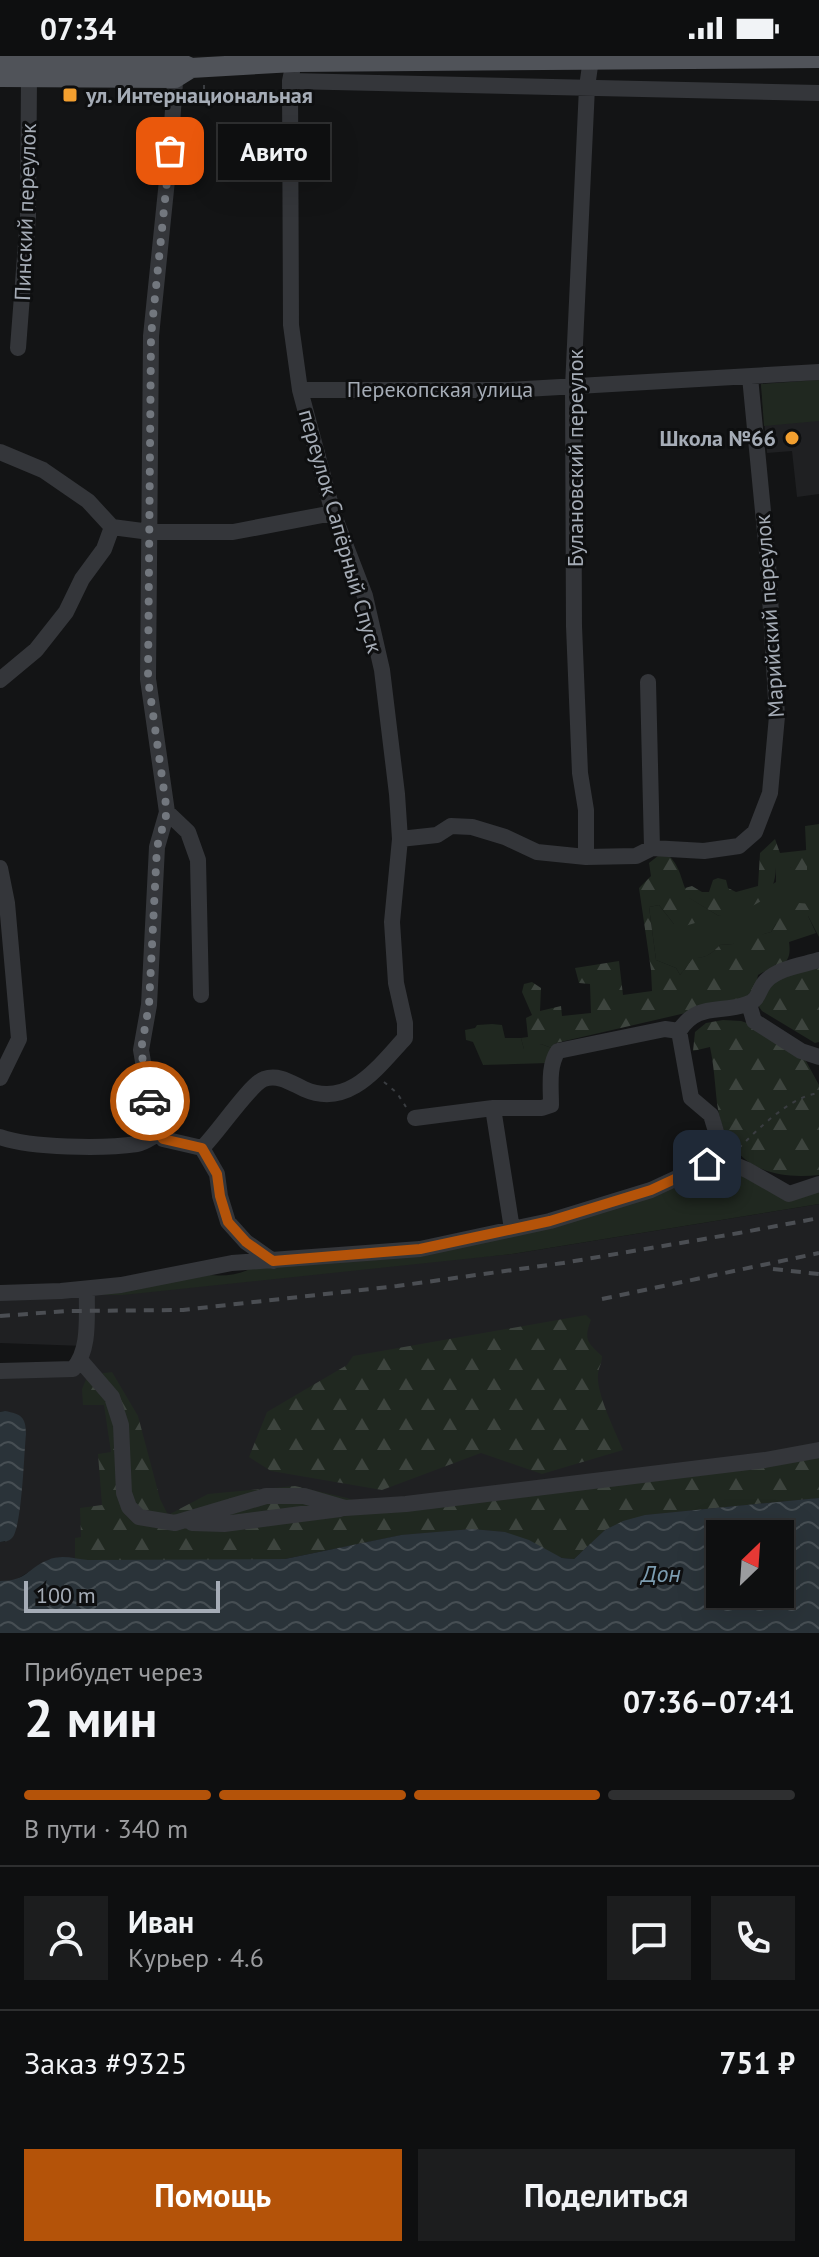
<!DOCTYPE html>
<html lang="ru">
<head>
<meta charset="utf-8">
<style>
	:root { --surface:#0e0f10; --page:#1c1d1e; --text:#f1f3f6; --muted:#9b9c9f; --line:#2e2f30; --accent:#b45309 }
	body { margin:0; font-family:"PT Sans",sans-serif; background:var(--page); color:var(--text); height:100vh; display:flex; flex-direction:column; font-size:30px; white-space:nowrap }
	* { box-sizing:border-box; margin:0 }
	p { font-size:26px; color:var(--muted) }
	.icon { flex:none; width:44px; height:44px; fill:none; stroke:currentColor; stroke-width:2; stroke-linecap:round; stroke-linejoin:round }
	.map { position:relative; height:1577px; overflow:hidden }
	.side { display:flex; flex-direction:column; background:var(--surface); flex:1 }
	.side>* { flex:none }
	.needle { width:52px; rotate:25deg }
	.fabs { position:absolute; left:706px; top:1464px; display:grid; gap:16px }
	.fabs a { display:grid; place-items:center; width:88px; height:88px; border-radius:0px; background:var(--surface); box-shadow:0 8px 32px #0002,0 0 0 2px var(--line); font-size:40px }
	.scale { position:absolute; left:24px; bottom:20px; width:196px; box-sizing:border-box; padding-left:8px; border:4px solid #a5acb6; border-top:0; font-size:22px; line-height:28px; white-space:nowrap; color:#a5acb6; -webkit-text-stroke:6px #0e0f10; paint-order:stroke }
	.pin { position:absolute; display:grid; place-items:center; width:68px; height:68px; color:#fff; margin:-34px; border-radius:16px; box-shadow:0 4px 12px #0006 }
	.courier { position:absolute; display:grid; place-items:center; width:80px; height:80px; margin:-40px; border:6px solid #b45309; border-radius:50%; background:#fff; color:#222; box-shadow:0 2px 10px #0007 }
	.bubble { position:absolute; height:56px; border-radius:0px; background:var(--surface); box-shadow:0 8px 32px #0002,0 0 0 2px var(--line); font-size:26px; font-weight:700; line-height:56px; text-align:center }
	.headline em { font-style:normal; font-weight:700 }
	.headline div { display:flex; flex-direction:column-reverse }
	.headline { display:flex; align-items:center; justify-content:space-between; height:136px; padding:0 24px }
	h1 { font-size:52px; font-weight:700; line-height:60px }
	.bar { display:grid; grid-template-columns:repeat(4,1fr); gap:12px 8px; align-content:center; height:96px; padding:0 24px }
	.bar i { height:10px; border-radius:6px; background:var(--line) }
	.bar .selected { background:var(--accent) }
	.bar p { grid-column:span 4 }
	.line { display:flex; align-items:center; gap:20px; padding:0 24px; border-top:2px solid var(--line) }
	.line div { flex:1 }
	.round { display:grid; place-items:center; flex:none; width:84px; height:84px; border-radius:0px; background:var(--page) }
	.button { display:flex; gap:16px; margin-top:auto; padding:16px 24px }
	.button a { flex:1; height:92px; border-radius:0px; background:var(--accent); color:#fff; font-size:32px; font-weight:700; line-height:92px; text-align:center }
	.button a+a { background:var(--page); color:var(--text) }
	.status { display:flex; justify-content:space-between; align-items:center; height:56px; padding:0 40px; background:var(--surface); direction:ltr }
	.status svg { height:22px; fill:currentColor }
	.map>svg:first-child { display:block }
</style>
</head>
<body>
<div class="status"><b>07:34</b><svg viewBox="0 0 49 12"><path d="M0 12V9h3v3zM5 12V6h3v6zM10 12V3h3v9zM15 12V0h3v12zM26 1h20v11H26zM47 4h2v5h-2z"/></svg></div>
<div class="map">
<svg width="819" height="1577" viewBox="0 0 819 1577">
	<defs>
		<pattern id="forest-firs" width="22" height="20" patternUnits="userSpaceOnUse" patternTransform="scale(2)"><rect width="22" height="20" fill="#202820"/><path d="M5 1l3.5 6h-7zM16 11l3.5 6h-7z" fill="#3d443e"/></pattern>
		<pattern id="water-waves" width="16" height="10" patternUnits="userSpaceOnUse" patternTransform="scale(2)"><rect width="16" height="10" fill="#2a3339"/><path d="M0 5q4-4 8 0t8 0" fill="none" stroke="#464e53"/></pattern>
	</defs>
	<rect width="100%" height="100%" fill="#131415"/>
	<path fill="#1f2022" d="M819,324V438L797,441L792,395L767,397L761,328Z
		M819,1148V1442L605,1474L583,1497L401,1479L335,1493L88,1504L61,1501L48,1504L14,1525H0V1486H5V1355L0,1356V1315L73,1312L84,1290L0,1287V1240L512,1198Z"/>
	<path fill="#202820" d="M819,324V365L764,370L761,328Z
		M819,768V881L808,860L776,868L771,876L733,888L720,889C712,897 706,903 694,902L680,919L676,912L656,904L649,851L659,849L674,868L688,841L719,860L776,826V811H790L807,815L805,770Z
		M492,968L502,969L505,982H521L524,993L541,988L552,992L549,1007L483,1009L473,986L466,984L465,974L475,972L477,969Z
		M725,1105L789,1137L819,1128V1148L512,1198L123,1239H93L209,1219C230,1221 247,1217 264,1205L469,1183Z"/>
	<path fill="url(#forest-firs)" d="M775,783L780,797L807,794V815L799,817L790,811H776C775,847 750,853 719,860L689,842L695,867L685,870L674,868L659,849L649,851L656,904L676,912L680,919L694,901C706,903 712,897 720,889L733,888L748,873L752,875L756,880L771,876L776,868L769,851L787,841L799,847L811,848L808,860L816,877L789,886C793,913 776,908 758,919L755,933L746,943L556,987L552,992L541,988L529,996L524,993L521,982L528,981L526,962L532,959L522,936L524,928L532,926L541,932L540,955L561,950L562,960L591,957L590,928L579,927L575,912L619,905L623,939L652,935L651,914L639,832L651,820L649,807L663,796C677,803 680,818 685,832L692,830L702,836H709L713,824L718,822L726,824L728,832L736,836L758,830L760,797Z
		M819,908V986L815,987L762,955L757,948L768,928Z
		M723,964L741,965L756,970L801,996L819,1029V1119C764,1125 725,1105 717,1047C715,1028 714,1010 710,991L693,995L695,976L706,967Z
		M586,1259L591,1264C583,1284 588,1287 602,1300C602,1308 598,1312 598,1319C596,1337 616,1377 623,1394L542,1418L481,1397L382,1434L271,1415L249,1401L267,1356L347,1309L353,1300Z
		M112,1316L138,1360L160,1443L168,1459L208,1438L295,1430L347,1442L381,1454L819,1400V1442L645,1459L605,1474L574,1503L562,1502L505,1476L472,1473L401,1479L285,1503L237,1505L83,1504L75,1502V1482L81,1481L80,1452L102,1449L98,1398L111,1396L104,1349H83L82,1333L88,1319Z"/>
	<path fill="url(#water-waves)" fill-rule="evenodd" d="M5,1355C21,1358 26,1361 26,1378C24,1396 22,1472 12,1482C8,1486 5,1485 0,1486V1356Z
		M819,1442V1577H0V1525C28,1525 27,1512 48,1504C61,1498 75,1503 88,1504L285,1503L401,1479L472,1473L505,1476L529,1484L562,1502L574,1503L605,1474L623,1465L645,1459ZM780,1478V1538H720V1478Z"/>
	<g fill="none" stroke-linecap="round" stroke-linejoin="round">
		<path stroke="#3a3d41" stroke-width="2" stroke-dasharray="4 6" stroke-linecap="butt" d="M204,29V40
			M384,1026L397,1037L406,1051
			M739,1092C758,1073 791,1040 819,1037"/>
		<path stroke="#34363a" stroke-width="16" d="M176,13L170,95L151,280L148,623L167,756L157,791L149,949L141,994L154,1070L163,1083L202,1092
			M290,25L819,37
			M18,292L28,161L29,21
			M300,334H508L819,316
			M0,396L43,414L88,445L112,471L150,476H233L333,457
			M0,624L36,594L66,556L82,523L104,493L112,471
			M648,626L652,792
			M167,756L188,776L198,804L201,939
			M400,783L437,779L451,770L472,771L505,781L537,796L586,801L636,800L652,792L704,795L739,790L755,776L770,737L777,660L768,507L750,321
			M586,801V754L580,717L574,570L573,331L587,31L591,3
			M0,812L7,847L19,983L0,1022
			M749,948L754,965L801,995L819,1001
			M679,975C698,946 719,958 747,948C760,944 758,933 766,925C778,912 803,909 819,904
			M493,1052L512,1173
			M415,1062L493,1052H542L551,1049C551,1031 548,1010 558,995L665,973L679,975L691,1042L711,1059L725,1105
			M0,1081C31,1092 103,1093 137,1088C144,1087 152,1081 159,1077
			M202,1092C217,1078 250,1028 264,1023C279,1018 291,1027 304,1033C349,1053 378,1011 405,982V967L396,927L392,866L400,783L397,738L382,614L365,540L333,457L300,334L291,269L290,25L294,6
			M202,1092L217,1118L220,1140L228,1166L246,1186L273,1205
			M0,1237L61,1235L121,1229L232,1207L420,1193L550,1165L651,1134L707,1108L725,1105L747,1114L789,1138L819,1128
			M81,1305L112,1341L121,1369L124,1437L129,1451L139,1461L175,1467L266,1440H304L345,1452L406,1448L765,1404L819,1394
			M0,1315L73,1313C91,1294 86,1258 87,1233
			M192,1467L224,1468L340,1453"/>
		<path stroke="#505359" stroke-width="20" d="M0,1L156,4L176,5L191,12L294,6L819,2
			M0,21L175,22L191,12"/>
		<path stroke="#4b4e53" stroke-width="4" stroke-dasharray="10 8" stroke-linecap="butt" d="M773,1213L819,1218
			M602,1243L819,1197
			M0,1260L68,1255L183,1254L397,1230L563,1207L739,1177L819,1162"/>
	</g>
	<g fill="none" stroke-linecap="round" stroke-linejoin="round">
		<path stroke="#72777e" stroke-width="8" stroke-dasharray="0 14.4" d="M150,1045L141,994L149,949L157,791L167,756L148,623L151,280L170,95"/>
		<path stroke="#b45309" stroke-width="10" d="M150,1045L154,1070L163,1083L202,1092L217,1118L220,1140L228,1166L246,1186L273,1205L420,1193L550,1165L651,1134L707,1108"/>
	</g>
	<g fill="#f29f2f" stroke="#0e0f10" stroke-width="3">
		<rect x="62" y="31" width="16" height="16" rx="4"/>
		<circle cx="792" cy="382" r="8"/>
	</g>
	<g text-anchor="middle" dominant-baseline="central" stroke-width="6" stroke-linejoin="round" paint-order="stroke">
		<g font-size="22" font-weight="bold" fill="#a5acb6" stroke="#0e0f10" text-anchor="start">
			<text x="86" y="39">ул. Интернациональная</text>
			<text x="776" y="382" text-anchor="end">Школа №66</text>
		</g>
		<g font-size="22" fill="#a5acb6" stroke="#0e0f10">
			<text transform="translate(25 156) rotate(-88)">Пинский переулок</text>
			<text x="440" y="333">Перекопская улица</text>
			<text transform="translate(575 402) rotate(-90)">Булановский переулок</text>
			<text transform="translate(341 475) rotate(74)">переулок Сапёрный Спуск</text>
			<text transform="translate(769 560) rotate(-94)">Марийский переулок</text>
		</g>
		<g font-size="24" font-style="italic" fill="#7c9db1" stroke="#0e0f10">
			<text x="661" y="1517">Дон</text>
		</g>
	</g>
</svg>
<div class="fabs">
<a><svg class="needle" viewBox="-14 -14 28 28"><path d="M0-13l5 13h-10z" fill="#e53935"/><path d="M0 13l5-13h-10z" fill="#9b9c9f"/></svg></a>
</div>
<div class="scale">100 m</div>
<div class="pin" style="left:170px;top:95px;background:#ea580c"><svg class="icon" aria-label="bag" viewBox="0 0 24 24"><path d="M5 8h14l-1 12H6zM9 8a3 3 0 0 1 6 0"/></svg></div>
<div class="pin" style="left:707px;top:1108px;background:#1f2937"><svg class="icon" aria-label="home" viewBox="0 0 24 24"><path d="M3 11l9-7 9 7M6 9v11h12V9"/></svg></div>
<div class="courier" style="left:150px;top:1045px"><svg class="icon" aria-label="car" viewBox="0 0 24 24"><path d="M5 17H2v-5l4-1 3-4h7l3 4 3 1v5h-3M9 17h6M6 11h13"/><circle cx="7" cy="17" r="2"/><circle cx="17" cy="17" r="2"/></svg></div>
<div class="bubble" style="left:218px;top:68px;width:112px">Авито</div>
</div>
<section class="side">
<div class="headline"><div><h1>2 мин</h1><p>Прибудет через</p></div><em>07:36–07:41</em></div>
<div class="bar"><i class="selected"></i><i class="selected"></i><i class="selected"></i><i></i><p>В пути · 340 m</p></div>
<div class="line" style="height:144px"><a class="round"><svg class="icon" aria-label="person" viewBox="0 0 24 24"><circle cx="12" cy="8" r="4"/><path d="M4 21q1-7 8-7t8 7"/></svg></a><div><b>Иван</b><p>Курьер · 4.6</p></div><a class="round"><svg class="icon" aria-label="chat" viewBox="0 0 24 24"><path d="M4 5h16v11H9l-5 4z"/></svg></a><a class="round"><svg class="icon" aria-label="phone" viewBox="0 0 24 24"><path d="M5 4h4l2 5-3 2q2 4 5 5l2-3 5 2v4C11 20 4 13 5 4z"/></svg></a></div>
<div class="line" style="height:104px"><div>Заказ #9325</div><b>751 ₽</b></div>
<div class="button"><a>Помощь</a><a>Поделиться</a></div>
</section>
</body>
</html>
